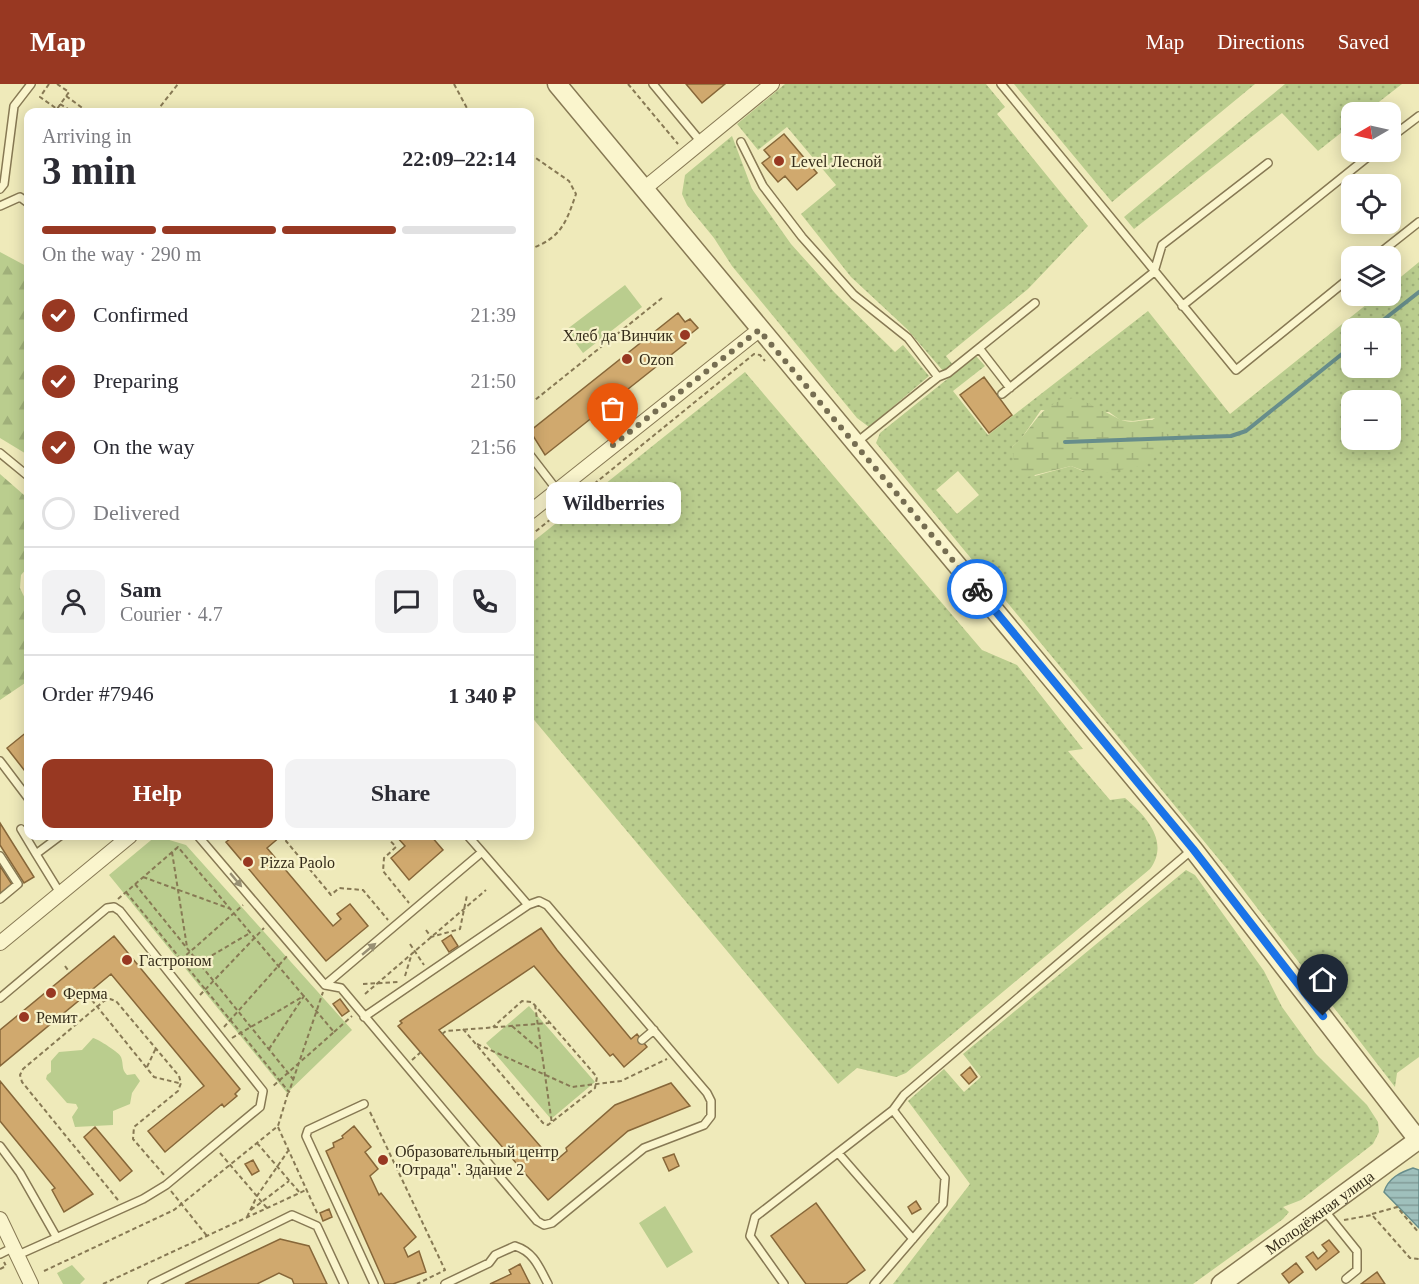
<!DOCTYPE html>
<html lang="en">
<head>
<meta charset="utf-8">
<style>
	:root { --surface:#fff; --page:#f2f2f3; --text:#2b2b33; --muted:#7c7c81; --line:#e1e1e2; --accent:#983822 }
	body { margin:0; font-family:Georgia,serif; background:var(--page); color:var(--text); height:100vh; display:flex; flex-direction:column; font-size:22px; white-space:nowrap }
	* { box-sizing:border-box; margin:0 }
	p { font-size:20px; color:var(--muted) }
	.icon { flex:none; width:33px; height:33px; fill:none; stroke:currentColor; stroke-width:2; stroke-linecap:round; stroke-linejoin:round }
	.map { position:relative; flex:1; overflow:hidden }
	.details { position:absolute; left:24px; top:24px; width:510px; height:732px; display:flex; flex-direction:column; background:var(--surface); border-radius:12px; box-shadow:0 3px 15px #0003 }
	.details>* { flex:none }
	.needle { width:39px; rotate:261deg }
	.tools { position:absolute; left:1341px; top:18px; display:grid; gap:12px }
	.tools a { display:grid; place-items:center; width:60px; height:60px; border-radius:12px; background:var(--surface); box-shadow:0 3px 15px #0003; font-size:30px }
	.pin { position:absolute; display:grid; place-items:center; width:51px; height:51px; color:#fff; margin:-62px -26px; border-radius:50% 50% 50% 0; rotate:-45deg; box-shadow:0 0 6px #0007 }
	.pin .icon { rotate:45deg }
	.courier { position:absolute; display:grid; place-items:center; width:60px; height:60px; margin:-30px; border:4px solid #1a73e8; border-radius:50%; background:#fff; color:#222; box-shadow:0 2px 8px #0007 }
	.bubble { position:absolute; height:42px; border-radius:12px; background:var(--surface); box-shadow:0 3px 15px #0003; font-size:20px; font-weight:800; line-height:42px; text-align:center }
	.summary em { font-style:normal; font-weight:800 }
	.summary div { display:flex; flex-direction:column-reverse }
	.summary { display:flex; align-items:center; justify-content:space-between; height:102px; padding:0 18px }
	h1 { font-size:39px; font-weight:800; line-height:45px }
	.bar { display:grid; grid-template-columns:repeat(4,1fr); gap:9px 6px; align-content:center; height:72px; padding:0 18px }
	.bar i { height:8px; border-radius:4px; background:var(--line) }
	.bar .on { background:var(--accent) }
	.bar p { grid-column:span 4 }
	.line { display:flex; align-items:center; gap:15px; padding:0 18px; border-top:2px solid var(--line) }
	.line div { flex:1 }
	.round { display:grid; place-items:center; flex:none; width:63px; height:63px; border-radius:12px; background:var(--page) }
	ol { padding:0 18px; list-style:none }
	li { display:flex; align-items:center; gap:18px; height:66px }
	li p { margin-inline-start:auto }
	li .icon { padding:6px; border-radius:50%; background:var(--accent); color:#fff; stroke-width:4 }
	li:last-child { color:var(--muted) }
	li i { width:33px; height:33px; border:3px solid var(--line); border-radius:50% }
	.cta { display:flex; gap:12px; margin-top:auto; padding:12px 18px }
	.cta a { flex:1; height:69px; border-radius:12px; background:var(--accent); color:#fff; font-size:24px; font-weight:800; line-height:69px; text-align:center }
	.cta a+a { background:var(--page); color:var(--text) }
	header { display:flex; align-items:center; gap:36px; box-sizing:border-box; height:84px; padding:0 30px; background:var(--accent); color:#fff }
	header strong { font-size:28px }
	nav { display:flex; gap:33px; margin-inline-start:auto; font-size:21px }
	.map>svg:first-child { display:block }
</style>
</head>
<body>
<header>
<strong>Map</strong>
<nav><a>Map</a><a>Directions</a><a>Saved</a></nav>
</header>
<div class="map">
<svg width="1419" height="1200" viewBox="0 0 1419 1200">
	<defs>
		<pattern id="grass-dots" width="8" height="8" patternUnits="userSpaceOnUse" patternTransform="scale(1.5)"><rect width="8" height="8" fill="#bacd8e"/><path d="M2 2h.1M6 6h.1" fill="none" stroke="#a0b07a" stroke-width="1.8" stroke-linecap="round"/></pattern>
		<pattern id="forest-firs" width="22" height="20" patternUnits="userSpaceOnUse" patternTransform="scale(1.5)"><rect width="22" height="20" fill="#bacd8e"/><path d="M5 1l3.5 6h-7zM16 11l3.5 6h-7z" fill="#a0b07a"/></pattern>
		<pattern id="wetland-marsh" width="20" height="14" patternUnits="userSpaceOnUse" patternTransform="scale(1.5)"><rect width="20" height="14" fill="#bacd8e"/><path d="M1 5h8M5 5V1M11 12h8M15 12V8" fill="none" stroke="#a0b07a"/></pattern>
		<pattern id="water-rules" width="6" height="5" patternUnits="userSpaceOnUse" patternTransform="scale(1.5)"><rect width="6" height="5" fill="#9fc0bc"/><path d="M0 2.5h6" fill="none" stroke="#829c98"/></pattern>
	</defs>
	<rect width="100%" height="100%" fill="#efeaba"/>
	<path fill="url(#grass-dots)" fill-rule="evenodd" d="M785,0H986L1005,23L997,30L1088,142L1028,205L946,272L953,281L944,288L907,245L851,193L801,130L836,101L787,43L758,66L737,40Z
		M1014,0H1255L1112,118Z
		M1285,0H1402L1366,28H1352L1351,41L1318,67L1282,29L1134,145L1124,133Z
		M732,52L752,105L791,160L835,209L895,268L903,261L929,292L869,343L857,334L732,182L714,154L687,121L682,110L685,91Z
		M1419,178V973L1397,989L1395,1003L1231,790L876,359L880,349L976,272L985,282L953,307L988,351L1148,227L1230,330L1377,212H1390L1391,201ZM1352,244H1390V284H1352ZM1352,316H1390V356H1352ZM1041,326L1109,328L1120,336L1133,337L1155,334L1083,387L1071,382L1035,392L1012,363L1021,355ZM958,387L979,411L957,430L936,406Z
		M745,288L982,566L1017,581L1083,665L1068,667L1110,716L1125,714C1146,732 1170,758 1150,785L906,989L896,993L857,984L838,1000L530,631V460Z
		M1186,786L1195,791L1264,887L1282,923L1316,970L1367,1021L1378,1038L1379,1048L1373,1060L1301,1116L1283,1123L1289,1128L1283,1135L1193,1200H893L970,1100L908,1017L944,985L964,1008L981,993L963,970Z"/>
	<path fill="url(#forest-firs)" d="M0,168L28,183V371L0,354Z
		M0,390L24,411L28,426V483L21,491L20,504L28,521V597L0,616Z"/>
	<path fill="url(#wetland-marsh)" d="M1076,314C1091,320 1105,328 1119,335C1136,343 1148,329 1165,341L1167,352L1161,364L1154,374L1144,381L1095,391L1071,382L1023,394L1015,385L1012,363C1036,343 1039,316 1076,314Z"/>
	<path fill="#bacd8e" d="M625,201L642,223L583,269L566,246Z
		M156,752L186,761L352,946L287,1009L109,791Z
		M529,922L595,998L551,1035L486,959Z
		M93,954C98,955 120,969 121,973C124,981 121,985 127,991L135,990L140,997L132,1009L130,1020L113,1027V1041L75,1043L72,1033L78,1024L76,1020L67,1019L46,995L47,991L51,988V977L59,968L82,966Z
		M665,1122L693,1168L667,1184L639,1139Z
		M72,1181L85,1195L80,1200H63L57,1189Z"/>
	<path fill="url(#water-rules)" stroke="#678d8b" stroke-width="1.5" d="M1413,1084L1419,1086V1144L1384,1108C1388,1094 1401,1088 1413,1084Z"/>
	<g fill="none" stroke-linecap="round" stroke-linejoin="round">
		<path stroke="#678d8b" stroke-width="4" d="M1373,244L1419,208
			M1065,358L1231,352L1246,347L1352,262"/>
	</g>
	<path fill="#d0a96e" stroke="#876739" stroke-width="1.5" d="M686,0H725L702,19Z
		M784,50L817,89L797,106L785,92L778,98L762,79L770,73L764,66Z
		M678,229L685,238L690,235L698,244L683,256L686,259L545,371L530,347Z
		M984,293L1012,331L989,349L960,311Z
		M28,647V691L7,664Z
		M0,739L34,793L24,799L0,761Z
		M234,752H281L267,764L333,842L341,835L337,830L350,820L368,842L326,877L226,758Z
		M396,752H431L443,766L409,796L391,774L405,762Z
		M0,782L13,802L0,810Z
		M541,844L557,866L631,955L637,950L647,963L624,983L613,970L610,972L534,882L439,946L554,1078L567,1067L566,1064L615,1021L671,999L690,1022L628,1047L548,1116L398,942L402,939L400,937Z
		M451,851L458,862L449,868L442,857Z
		M114,852L240,1005L235,1010L237,1012L224,1023L222,1020L165,1068L148,1047L204,1002L111,890L0,982V946Z
		M340,915L349,927L342,932L333,920Z
		M970,983L977,993L969,1000L961,991Z
		M0,997L52,1060L93,1110L64,1128L52,1106L55,1104L0,1037Z
		M354,1042L371,1063L365,1068L378,1085L370,1092L379,1111L381,1109L416,1153L404,1164L408,1173L419,1167L426,1188L393,1200H385L326,1067L334,1063L333,1059L343,1054L342,1052Z
		M95,1043L132,1087L120,1097L84,1053Z
		M674,1070L679,1082L669,1087L663,1074Z
		M253,1076L259,1087L252,1091L245,1080Z
		M916,1117L921,1125L912,1130L908,1123Z
		M816,1119L865,1186L846,1200H806L771,1152Z
		M329,1125L332,1133L323,1137L320,1129Z
		M280,1155L309,1162L327,1200H294L292,1195L279,1189L257,1200H185Z
		M1329,1156L1339,1168L1316,1186L1306,1173L1313,1168L1318,1175L1327,1167L1322,1161Z
		M1296,1179L1303,1188L1289,1199L1282,1190Z
		M520,1180L530,1200H490L511,1190L509,1186Z
		M1377,1188L1385,1200H1361Z"/>
	<g fill="none" stroke-linecap="round" stroke-linejoin="round">
		<defs>
			<path id="service" d="M653,0L701,58
				M1001,0L1236,286L1352,192
				M1390,54L1419,32
				M741,58L763,102L802,153L854,211L908,254L938,293L857,358
				M0,105L4,100L14,22L31,0
				M0,122L20,113L28,119
				M1376,172L1419,138
				M1182,222L1374,68
				M979,264L1010,304
				M938,293L948,289L1035,219
				M1002,310L1154,188L1162,161L1268,79
				M0,369L28,392
				M530,371L557,406
				M0,677L28,714
				M21,745L36,770
				M60,752L36,770L60,809
				M198,752L325,901L482,768L468,752
				M0,772L18,800L0,815
				M325,901L341,904L537,1137L544,1141L552,1139L644,1064L704,1041L711,1032V1017L707,1009L547,821L539,817L528,821L482,768
				M0,914L107,824L114,823L120,827L263,1007L260,1023L166,1101L143,1115L18,1171
				M364,933L528,821
				M642,956L654,946
				M364,1020L308,1046L306,1052L374,1200
				M0,1062L20,1089L57,1154
				M839,1070L913,1155
				M1324,1126L1357,1167V1186L1346,1195
				M0,1170L14,1163
				M152,1200L292,1131L317,1142L344,1200
				M445,1200L489,1179L495,1171L515,1162C534,1168 539,1183 548,1200
				M784,1200L750,1152L755,1133L893,1026L904,1011L1193,765
				M874,1200L943,1120L945,1094L893,1026"/>
			<path id="minor" d="M645,104L772,0
				M530,428L759,246
				M0,859L130,752
				M0,1135L31,1200"/>
			<g id="tertiary">
				<path d="M557,0L1193,765L1419,1057"/>
				<path id="s1" d="M1221,1200L1418,1056"/>
			</g>
		</defs>
		<use href="#service" stroke="#877954" stroke-width="10"/>
		<use href="#minor" stroke="#877954" stroke-width="16"/>
		<use href="#tertiary" stroke="#877954" stroke-width="21"/>
		<path stroke="#877954" stroke-width="2" stroke-dasharray="4.5 3" stroke-linecap="butt" d="M49,0L40,13L57,25L69,8L57,0
			M454,0L469,28
			M628,0L678,60
			M66,12L88,28
			M60,20L73,28
			M156,28L178,0
			M530,70L569,97L576,110C566,139 561,154 530,165
			M530,320L662,214
			M530,452L754,270L760,271L765,277
			M293,752L286,757L331,811L339,804L363,806L388,836
			M386,752L396,763L384,774L383,787L409,819
			M172,768L187,863
			M143,793L231,825
			M135,800L293,995
			M126,808L289,1008L323,908
			M118,815L178,763L334,948L272,1003
			M426,846L431,853L460,845L467,811
			M410,860L424,881
			M199,879L250,849
			M175,881L243,821
			M65,882L70,889
			M405,892L412,869
			M363,900L398,898
			M87,910L154,993L179,999
			M365,910L486,806
			M200,911L264,844
			M535,921L552,1040
			M512,942L541,967
			M224,943L288,871
			M463,945L543,1039L548,1041L595,1004L597,993L532,918L522,917L493,943
			M334,948L352,932
			M442,950L446,947L549,939
			M232,954L304,912L269,965
			M477,960L572,1003L621,997L667,975
			M412,976L421,968
			M147,983L156,964
			M370,1028L445,1186L417,1200
			M278,1043L318,1131
			M257,1059L300,1109
			M220,1069L267,1124
			M171,1107L207,1152
			M118,1116L22,998L20,991L23,985L104,917L110,915L116,917L179,992L181,999L178,1007L134,1043L133,1055L165,1092
			M251,1126L289,1097
			M1372,1130L1397,1123L1419,1149
			M247,1133L257,1112L288,1067
			M1344,1136L1372,1131L1410,1174L1419,1175
			M0,1185L6,1182L4,1178
			M44,1187L174,1126L278,1042L288,1009
			M103,1200L306,1106"/>
		<use href="#service" stroke="#faf5cd" stroke-width="7"/>
		<use href="#minor" stroke="#faf5cd" stroke-width="14"/>
		<use href="#tertiary" stroke="#faf5cd" stroke-width="18"/>
	</g>
	<defs><path id="oneway-solid" d="M-6-.8H1V-3.2L6.5 0L1 3.2V.8H-6Z" transform="scale(1.5)"/></defs>
	<g fill="#989074">
		<use href="#oneway-solid" transform="translate(236 796) rotate(50)"/>
		<use href="#oneway-solid" transform="translate(369 865) rotate(-40)"/>
	</g>
	<g fill="none" stroke-linecap="round" stroke-linejoin="round">
		<path stroke="#766e52" stroke-width="6" stroke-dasharray="0 10.8" d="M613,361L759,246L977,505"/>
		<path stroke="#1a73e8" stroke-width="8" d="M977,505L1193,765L1323,932"/>
	</g>
	<g fill="#983822" stroke="#f7f2ca" stroke-width="2">
		<circle cx="779" cy="77" r="6"/>
		<circle cx="685" cy="251" r="6"/>
		<circle cx="627" cy="275" r="6"/>
		<circle cx="248" cy="778" r="6"/>
		<circle cx="127" cy="876" r="6"/>
		<circle cx="51" cy="909" r="6"/>
		<circle cx="24" cy="933" r="6"/>
		<circle cx="383" cy="1076" r="6"/>
	</g>
	<g text-anchor="middle" dominant-baseline="central" stroke-width="4.5" stroke-linejoin="round" paint-order="stroke">
		<g font-size="16" fill="#352c1a" stroke="#f7f2ca" text-anchor="start">
			<text x="791" y="77">Level Лесной</text>
			<text x="673" y="251" text-anchor="end">Хлеб да Винчик</text>
			<text x="639" y="275">Ozon</text>
			<text x="260" y="778">Pizza Paolo</text>
			<text x="139" y="876">Гастроном</text>
			<text x="63" y="909">Ферма</text>
			<text x="36" y="933">Ремит</text>
			<text x="395" y="1067">Образовательный центр<tspan x="395" dy="18">"Отрада". Здание 2</tspan></text>
		</g>
		<g font-size="16" fill="#352c1a" stroke="#f7f2ca">
			<text stroke="none"><textPath href="#s1" startOffset="122">Молодёжная улица</textPath></text>
		</g>
	</g>
</svg>
<div class="tools">
<a><svg class="needle" viewBox="-14 -14 28 28"><path d="M0-13l5 13h-10z" fill="#e53935"/><path d="M0 13l5-13h-10z" fill="#7c7c81"/></svg></a>
<a><svg class="icon" aria-label="locate" viewBox="0 0 24 24"><circle cx="12" cy="12" r="6"/><path d="M12 2v4M12 18v4M2 12h4M18 12h4"/></svg></a>
<a><svg class="icon" aria-label="layers" viewBox="0 0 24 24"><path d="M12 4l9 5-9 5-9-5zM3 14l9 5 9-5"/></svg></a>
<a>+</a>
<a>−</a>
</div>
<div class="pin" style="left:613px;top:361px;background:#ea580c"><svg class="icon" aria-label="bag" viewBox="0 0 24 24"><path d="M5 8h14l-1 12H6zM9 8a3 3 0 0 1 6 0"/></svg></div>
<div class="pin" style="left:1323px;top:932px;background:#1f2937"><svg class="icon" aria-label="home" viewBox="0 0 24 24"><path d="M3 11l9-7 9 7M6 9v11h12V9"/></svg></div>
<div class="courier" style="left:977px;top:505px"><svg class="icon" aria-label="bike" viewBox="0 0 24 24"><circle cx="6" cy="16" r="4"/><circle cx="18" cy="16" r="4"/><path d="M6 16l4-8h5l3 8M10 8l3 8H6M13 5h3"/></svg></div>
<div class="bubble" style="left:546px;top:398px;width:135px">Wildberries</div>
<section class="details">
<div class="summary"><div><h1>3 min</h1><p>Arriving in</p></div><em>22:09–22:14</em></div>
<div class="bar"><i class="on"></i><i class="on"></i><i class="on"></i><i></i><p>On the way · 290 m</p></div>
<ol>
<li><svg class="icon" aria-label="check" viewBox="0 0 24 24"><path d="M5 12l5 5 9-10"/></svg>Confirmed<p>21:39</p></li>
<li><svg class="icon" aria-label="check" viewBox="0 0 24 24"><path d="M5 12l5 5 9-10"/></svg>Preparing<p>21:50</p></li>
<li><svg class="icon" aria-label="check" viewBox="0 0 24 24"><path d="M5 12l5 5 9-10"/></svg>On the way<p>21:56</p></li>
<li><i></i>Delivered</li>
</ol>
<div class="line" style="height:108px"><a class="round"><svg class="icon" aria-label="person" viewBox="0 0 24 24"><circle cx="12" cy="8" r="4"/><path d="M4 21q1-7 8-7t8 7"/></svg></a><div><b>Sam</b><p>Courier · 4.7</p></div><a class="round"><svg class="icon" aria-label="chat" viewBox="0 0 24 24"><path d="M4 5h16v11H9l-5 4z"/></svg></a><a class="round"><svg class="icon" aria-label="phone" viewBox="0 0 24 24"><path d="M5 4h4l2 5-3 2q2 4 5 5l2-3 5 2v4C11 20 4 13 5 4z"/></svg></a></div>
<div class="line" style="height:78px"><div>Order #7946</div><b>1 340 ₽</b></div>
<div class="cta"><a>Help</a><a>Share</a></div>
</section>
</div>
</body>
</html>
